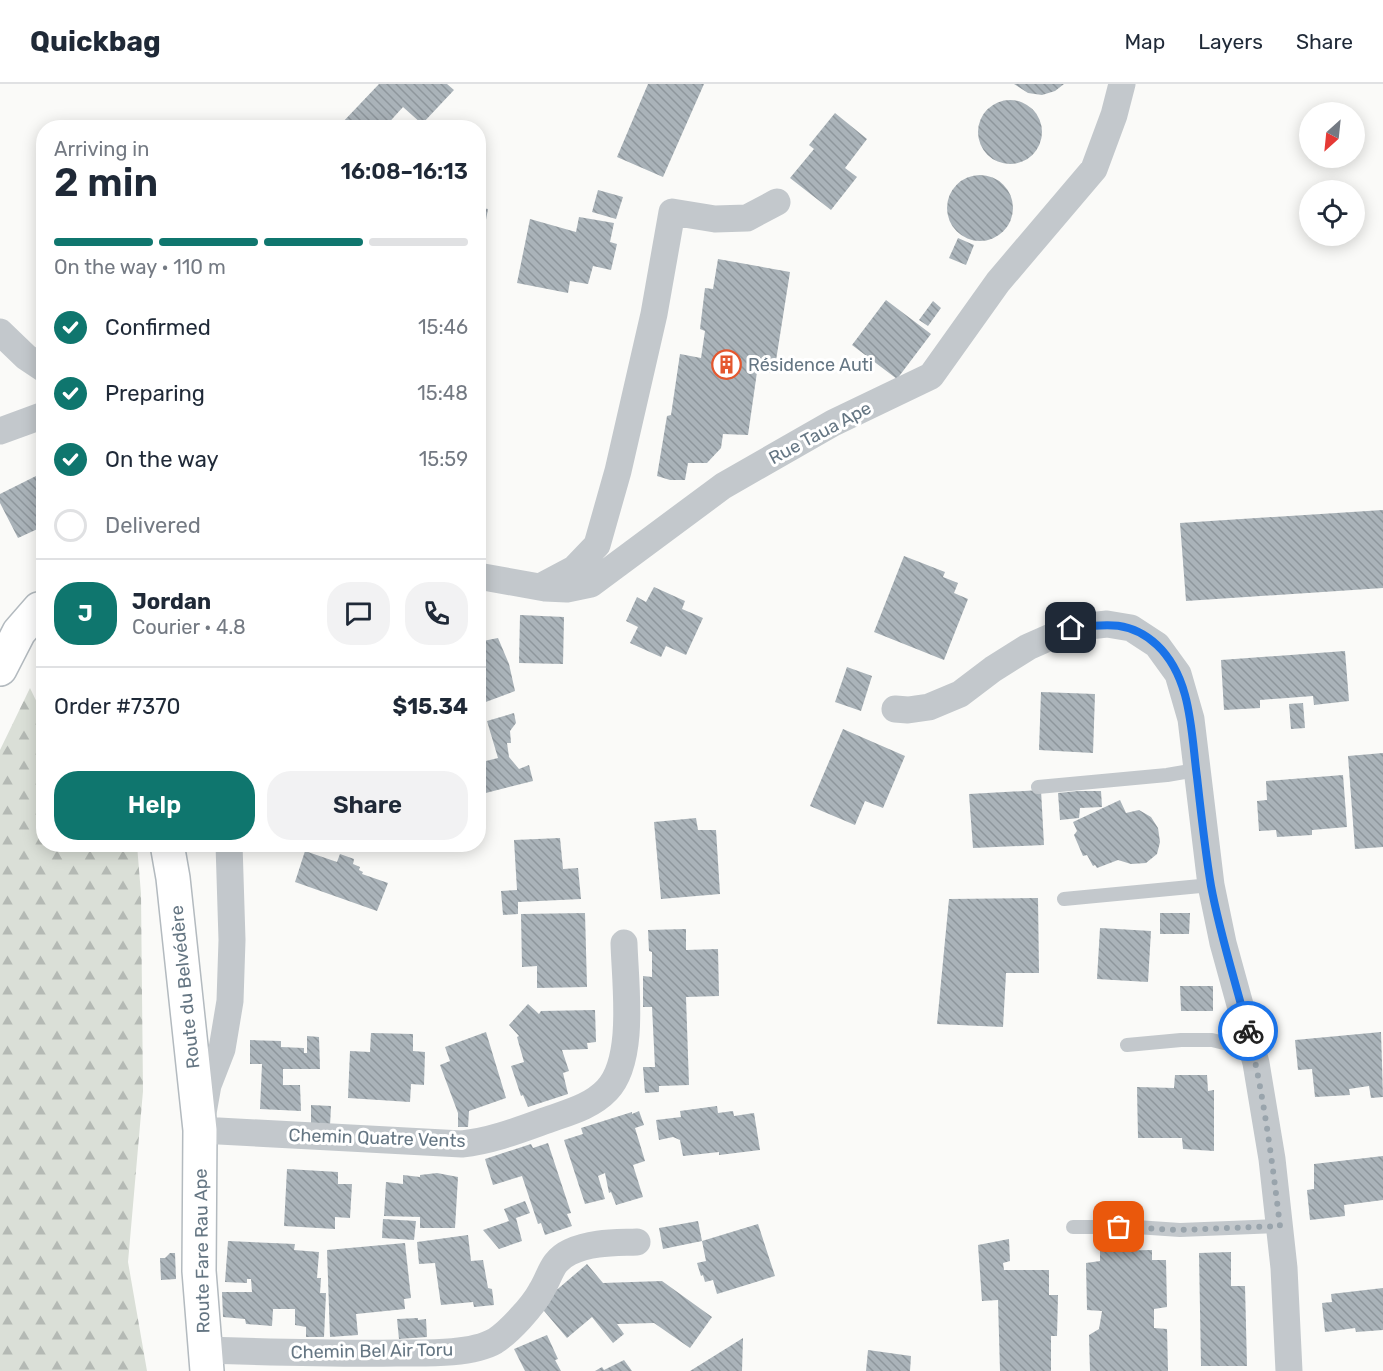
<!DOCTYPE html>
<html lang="en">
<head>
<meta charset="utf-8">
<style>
	:root { --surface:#fff; --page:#f2f2f3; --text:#1f2937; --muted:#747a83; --line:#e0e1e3; --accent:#0f766e }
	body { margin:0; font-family:Rubik,sans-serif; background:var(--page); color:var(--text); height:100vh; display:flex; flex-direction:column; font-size:22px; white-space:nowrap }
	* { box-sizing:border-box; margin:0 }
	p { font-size:20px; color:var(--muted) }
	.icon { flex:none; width:33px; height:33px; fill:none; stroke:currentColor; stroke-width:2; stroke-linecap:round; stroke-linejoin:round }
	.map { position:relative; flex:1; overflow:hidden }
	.side { position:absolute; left:36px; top:36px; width:450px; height:732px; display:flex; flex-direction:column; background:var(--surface); border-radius:24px; box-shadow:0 3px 15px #0003 }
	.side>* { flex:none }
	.needle { width:39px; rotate:207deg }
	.tools { position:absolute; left:1299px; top:18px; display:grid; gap:12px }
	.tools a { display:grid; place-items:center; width:66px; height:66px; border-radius:50%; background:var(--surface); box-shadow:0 3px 15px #0003; font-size:30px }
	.pin { position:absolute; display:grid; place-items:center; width:51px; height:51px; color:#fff; margin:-26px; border-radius:12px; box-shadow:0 3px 9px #0006 }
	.courier { position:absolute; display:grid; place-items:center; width:60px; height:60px; margin:-30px; border:4px solid #1a73e8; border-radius:50%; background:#fff; color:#222; box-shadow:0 2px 8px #0007 }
	.headline em { font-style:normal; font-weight:600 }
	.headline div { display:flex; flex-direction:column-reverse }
	.headline { display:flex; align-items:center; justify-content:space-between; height:102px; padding:0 18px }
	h1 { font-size:39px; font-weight:600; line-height:45px }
	.bar { display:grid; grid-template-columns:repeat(4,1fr); gap:9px 6px; align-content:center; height:72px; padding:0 18px }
	.bar i { height:8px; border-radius:4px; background:var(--line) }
	.bar .current { background:var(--accent) }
	.bar p { grid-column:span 4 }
	.line { display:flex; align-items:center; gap:15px; padding:0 18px; border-top:2px solid var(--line) }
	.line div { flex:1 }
	.round { display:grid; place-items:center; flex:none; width:63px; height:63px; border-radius:24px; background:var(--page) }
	ol { padding:0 18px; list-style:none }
	li { display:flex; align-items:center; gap:18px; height:66px }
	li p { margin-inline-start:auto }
	li .icon { padding:6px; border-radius:50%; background:var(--accent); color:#fff; stroke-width:4 }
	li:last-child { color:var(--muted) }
	li i { width:33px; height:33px; border:3px solid var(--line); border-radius:50% }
	.button { display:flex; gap:12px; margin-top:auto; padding:12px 18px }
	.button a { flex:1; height:69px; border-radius:24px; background:var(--accent); color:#fff; font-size:24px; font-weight:600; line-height:69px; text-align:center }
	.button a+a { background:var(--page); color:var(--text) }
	header { display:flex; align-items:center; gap:36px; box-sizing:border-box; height:84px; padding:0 30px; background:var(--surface); border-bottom:2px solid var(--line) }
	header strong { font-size:28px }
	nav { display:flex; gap:33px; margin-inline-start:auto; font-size:21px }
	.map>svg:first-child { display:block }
</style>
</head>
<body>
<header>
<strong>Quickbag</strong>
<nav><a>Map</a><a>Layers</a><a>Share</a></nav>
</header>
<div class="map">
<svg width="1383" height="1287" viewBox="0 0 1383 1287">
	<defs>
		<pattern id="forest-firs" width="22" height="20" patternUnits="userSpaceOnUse" patternTransform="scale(1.5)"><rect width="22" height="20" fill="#dadfd7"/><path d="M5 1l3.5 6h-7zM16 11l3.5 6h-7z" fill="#b4b9b4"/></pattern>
		<pattern id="building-back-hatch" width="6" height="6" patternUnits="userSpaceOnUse" patternTransform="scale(1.5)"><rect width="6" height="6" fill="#aab3b9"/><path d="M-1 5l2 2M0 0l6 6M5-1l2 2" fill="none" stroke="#8e969c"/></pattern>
	</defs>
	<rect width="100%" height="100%" fill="#fafaf8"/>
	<path fill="url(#forest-firs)" d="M30,604L43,631L44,760L137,761L141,810L143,1007L128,1178L147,1287H0V666Z"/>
	<path fill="url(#building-back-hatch)" d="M379,0H447L454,6L422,40L403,23L384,44H343L340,41Z
		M648,0H704L663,93L617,73Z
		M1014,0H1064L1055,7L1042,11L1028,9Z
		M978 48a32 32 0 1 1 64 0a32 32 0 1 1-64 0Z
		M835,29L867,55L845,84L857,93L831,126L790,94L814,65L809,61Z
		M947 124a33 33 0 1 1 66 0a33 33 0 1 1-66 0Z
		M598,106L623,113L616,135L592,128Z
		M478,123L488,125L485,141L478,140Z
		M579,133L614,139L610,158L617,160L611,186L593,182L588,200L570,197L568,209L517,199L530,135L576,148Z
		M958,154L974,161L966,181L949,174Z
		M718,175L790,188L774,289L757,288L748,351L723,350L721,364L707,379H688L685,396H670L657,392L667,332L671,331L680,270L701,274L705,247L700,245L705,204L713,205Z
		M886,216L931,250L897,295L852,261Z
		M933,217L941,224L928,242L919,236Z
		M38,391L44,402V442L18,454L0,419V410Z
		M1383,426V504L1186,517L1180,439Z
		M904,472L945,488L943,493L958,499L954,509L968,515L944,576L874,548Z
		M654,503L685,517L682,525L703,534L686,571L666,562L661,573L630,559L638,543L626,537L637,513L646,518Z
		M520,531L564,533L563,580L519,579Z
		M498,554L509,580L515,607L483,619L486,636L478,638V558Z
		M1345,567L1349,617L1314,621L1313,612L1260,616V624L1224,626L1221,576Z
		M847,583L872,592L861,627L835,618Z
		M1041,608L1095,610L1093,669L1039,666Z
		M1303,619L1305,644L1291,645L1289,620Z
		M514,629L516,639L510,647L511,659H507L509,673L519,685L529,681L533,697L478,711V679L498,674L487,637Z
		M843,645L905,672L883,724L865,717L855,741L810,722Z
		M1383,669V763L1355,765L1348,672Z
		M1343,691L1347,743L1312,746V751L1277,753L1276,746L1259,747L1257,717L1267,716L1266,697Z
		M1041,706L1044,761L973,764L969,710Z
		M1078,707H1101L1102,723L1080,724L1079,734L1060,736L1058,709Z
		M1120,716L1126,729L1139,726L1151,733L1158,744L1160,758L1157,770L1146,779L1131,780L1118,776L1097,784L1095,781L1093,782L1087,771L1083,772L1074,751L1077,747L1073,738Z
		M696,734L698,746H716L720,810L661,815L654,738Z
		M560,754L563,785L578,784L581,815L518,818V830L503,831L501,807L517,806L514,756Z
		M305,767L337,778L340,770L354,775L353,780L360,783L359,786L363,788L362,790L388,799L377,827L295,798Z
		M1038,814L1039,889H1006L1003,943L937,940L949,815Z
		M585,829L587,903L537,904V882L522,883L521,830Z
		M1160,829H1190L1189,850H1160Z
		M1100,844L1151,847L1148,898L1097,895Z
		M686,845V866L718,865L719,912L686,913L689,1001L659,1002V1008L645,1009L643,983H655L652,923H643V892L652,893V868L649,867L648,846Z
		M1180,902H1213V927H1181Z
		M528,920L539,930L541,927L595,926L596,958L587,959L588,965L562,966L569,987L563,989L568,1010L528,1023L523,1011L521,1012L511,982L524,978L517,953L519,952L509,941Z
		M486,948L506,1014L469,1027L468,1043H458V1029L440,981L450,977L445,963Z
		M1381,948L1383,1013L1371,1014L1369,1002L1349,1005L1350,1011L1315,1013L1312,985L1298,986L1295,956Z
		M371,949L413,950V967L425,968L424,1001L411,1000L410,1018L348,1014L350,967L370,968Z
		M307,952L319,953L320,985H283V1001H300L301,1027L260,1025L262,980H250V956L281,957V963L304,964V969H307Z
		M1175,991H1207L1208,1007L1214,1006V1067L1183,1065L1182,1054H1138L1137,1003L1174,1004Z
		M311,1021L331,1022L330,1042H311Z
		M717,1022L718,1029L733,1027L734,1032L754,1029L760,1066L719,1071V1068L683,1072L680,1056L673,1053L659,1056L656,1036L681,1033L680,1027Z
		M639,1027L644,1041L635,1044L645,1077L633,1081L643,1113L616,1121L611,1108L609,1109L605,1089L598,1092L605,1115L585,1120L564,1056L583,1050L581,1044L632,1028V1030Z
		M548,1059L571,1129L567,1130L572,1142L545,1151L541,1139L538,1140L522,1092L493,1101L485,1075L531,1060L533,1064Z
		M1383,1072V1116L1344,1121L1345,1132L1310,1136L1307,1106L1314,1105V1080Z
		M287,1085L338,1088V1100H352L350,1134L335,1133V1145L284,1142Z
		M437,1089L458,1093L455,1144H420V1133L384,1132L386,1098L403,1100V1091L420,1093V1091Z
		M525,1117L530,1129L516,1134L522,1157L499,1165L483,1146L509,1137L504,1125Z
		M383,1135L416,1137L414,1156L382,1154Z
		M698,1137L702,1157L663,1165L659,1144Z
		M758,1140L775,1192L717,1210L713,1196L705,1198L703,1191L701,1192L697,1179L706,1177L702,1157Z
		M468,1151L471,1177L483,1176L488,1204L492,1205L494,1221L474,1223L473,1218L441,1221L435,1179L419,1180L417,1158Z
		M1009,1155L1010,1177L1003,1179L1004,1186H1049V1211H1058L1057,1252H1051V1287H1000L998,1216L982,1217L978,1161Z
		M228,1157L295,1160L294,1166L319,1168L317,1194H321L320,1209H326L324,1253H306V1243L295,1241V1225H273L272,1242L246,1240L245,1235L223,1233L222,1208H252L251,1195H247V1199L225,1198Z
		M405,1159L411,1214L404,1215L405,1225L356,1230L358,1251L330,1253L327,1166Z
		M1152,1166V1176H1166L1167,1223L1154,1225V1244L1167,1245L1168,1287H1090L1089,1251L1099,1245L1102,1227L1087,1226L1086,1179L1100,1177V1167Z
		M1231,1168V1202H1245L1247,1282H1201L1199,1169Z
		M170,1169H175L176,1195L161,1196L160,1174H165Z
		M587,1180L603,1199L662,1197L712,1233L690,1264L654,1239L617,1240L624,1250L613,1259L592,1233L567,1254L539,1221Z
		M1383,1204V1246L1356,1248L1355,1244L1325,1248L1322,1219L1332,1218L1331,1210Z
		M418,1234V1236L426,1235L427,1253L399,1255L397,1235Z
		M547,1251L558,1275L555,1276L561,1287H525L514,1265Z
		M743,1254L742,1287H690Z
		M868,1266L911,1272L910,1287H866Z
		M624,1276L632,1287H595L602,1283L604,1286Z"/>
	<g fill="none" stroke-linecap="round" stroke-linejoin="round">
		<defs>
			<path id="secondary" d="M0,585L19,548L39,525L44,524
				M167,760L173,794L200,1046L199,1187L207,1287"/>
		</defs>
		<use href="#secondary" stroke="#b3babf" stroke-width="36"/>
		<path stroke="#c3c8cc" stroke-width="14" d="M1038,703L1167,691L1196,686
			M1064,815L1211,801
			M1127,961L1181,956H1212L1253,966
			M1073,1143H1136L1180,1146L1279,1142"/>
		<path stroke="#c3c8cc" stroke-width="27" d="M0,248L26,273L44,285
			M0,347L44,331
			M478,492L545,504L567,505L591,500L723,402L833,339L931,292L998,198L1094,85L1114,31L1122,0
			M542,502L574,485L597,461L618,387L654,230L672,128L715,135L747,134L777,118
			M895,625L908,626L929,623L960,610L993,585L1028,563L1071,544L1107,540L1131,544L1157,561L1178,590L1191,635L1211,801L1223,859L1256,979L1272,1075L1284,1184L1289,1287
			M229,760L232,856L230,917L222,965L208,1001L200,1046L462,1060C492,1057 522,1045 550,1035C570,1028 592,1022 607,1006C636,976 625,899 624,859
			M204,1266C268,1268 332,1270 396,1269C423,1269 471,1271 495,1257C509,1248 533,1222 541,1207C551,1191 551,1177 570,1168C592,1158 614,1159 637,1158"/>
		<use href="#secondary" stroke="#fff" stroke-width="33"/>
	</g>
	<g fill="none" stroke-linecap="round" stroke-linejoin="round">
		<path stroke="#99a4ac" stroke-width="6" stroke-dasharray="0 10.8" d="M1119,1143L1179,1146L1280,1142C1272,1077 1264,1011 1248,947"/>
		<path stroke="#1a73e8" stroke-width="8" d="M1071,544C1105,540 1130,536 1157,561C1192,594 1191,649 1197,693C1201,729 1205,766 1211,802C1220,851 1236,899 1248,947"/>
	</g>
	<defs>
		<symbol id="building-ring" viewBox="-11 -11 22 22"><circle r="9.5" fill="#fff" stroke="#e4572e" stroke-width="1.5"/><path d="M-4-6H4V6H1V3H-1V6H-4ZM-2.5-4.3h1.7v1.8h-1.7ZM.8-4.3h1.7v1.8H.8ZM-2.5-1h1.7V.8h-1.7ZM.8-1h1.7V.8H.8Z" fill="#e4572e"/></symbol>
	</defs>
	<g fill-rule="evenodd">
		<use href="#building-ring" x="710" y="264" width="33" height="33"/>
	</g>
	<g text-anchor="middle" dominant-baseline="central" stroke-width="6" stroke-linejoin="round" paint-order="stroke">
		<g font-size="18" fill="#657683" stroke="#fff" text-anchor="start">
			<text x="748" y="281">Résidence Auti</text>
		</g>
		<g font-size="18" fill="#657683" stroke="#fff">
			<text transform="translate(820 349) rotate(-28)">Rue Taua Ape</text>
			<text transform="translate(185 903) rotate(-96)">Route du Belvédère</text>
			<text transform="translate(377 1054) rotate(2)">Chemin Quatre Vents</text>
			<text transform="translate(202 1167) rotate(-91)">Route Fare Rau Ape</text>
			<text transform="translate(372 1267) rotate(-1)">Chemin Bel Air Toru</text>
		</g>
	</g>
</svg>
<div class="tools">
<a><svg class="needle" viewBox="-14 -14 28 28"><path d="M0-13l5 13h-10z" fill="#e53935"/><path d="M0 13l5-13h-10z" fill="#747a83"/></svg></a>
<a><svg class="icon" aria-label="locate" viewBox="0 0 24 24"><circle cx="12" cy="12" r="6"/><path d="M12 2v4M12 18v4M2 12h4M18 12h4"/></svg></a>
</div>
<div class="pin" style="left:1119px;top:1143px;background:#ea580c"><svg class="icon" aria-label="bag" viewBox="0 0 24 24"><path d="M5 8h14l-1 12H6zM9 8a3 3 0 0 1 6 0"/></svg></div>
<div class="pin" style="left:1071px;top:544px;background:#1f2937"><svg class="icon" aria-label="home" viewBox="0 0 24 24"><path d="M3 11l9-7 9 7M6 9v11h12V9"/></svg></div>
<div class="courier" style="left:1248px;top:947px"><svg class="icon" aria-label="bike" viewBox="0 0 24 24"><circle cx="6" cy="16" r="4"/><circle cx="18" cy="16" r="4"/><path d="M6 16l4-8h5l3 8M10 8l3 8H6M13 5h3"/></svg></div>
<section class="side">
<div class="headline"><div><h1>2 min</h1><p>Arriving in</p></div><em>16:08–16:13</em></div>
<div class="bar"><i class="current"></i><i class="current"></i><i class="current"></i><i></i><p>On the way · 110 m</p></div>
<ol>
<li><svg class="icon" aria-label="check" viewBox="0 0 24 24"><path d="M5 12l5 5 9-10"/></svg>Confirmed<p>15:46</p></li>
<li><svg class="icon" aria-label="check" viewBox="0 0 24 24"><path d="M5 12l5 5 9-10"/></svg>Preparing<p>15:48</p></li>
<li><svg class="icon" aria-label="check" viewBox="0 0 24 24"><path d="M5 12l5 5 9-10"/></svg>On the way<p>15:59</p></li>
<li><i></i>Delivered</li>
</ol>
<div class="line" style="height:108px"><b class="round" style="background:var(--accent);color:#fff">J</b><div><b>Jordan</b><p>Courier · 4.8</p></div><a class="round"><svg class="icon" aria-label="chat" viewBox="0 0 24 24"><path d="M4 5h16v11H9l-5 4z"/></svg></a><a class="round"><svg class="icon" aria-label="phone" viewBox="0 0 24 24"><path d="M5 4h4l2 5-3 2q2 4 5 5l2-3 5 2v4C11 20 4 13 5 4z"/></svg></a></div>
<div class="line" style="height:78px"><div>Order #7370</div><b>$15.34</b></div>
<div class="button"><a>Help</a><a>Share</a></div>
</section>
</div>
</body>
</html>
